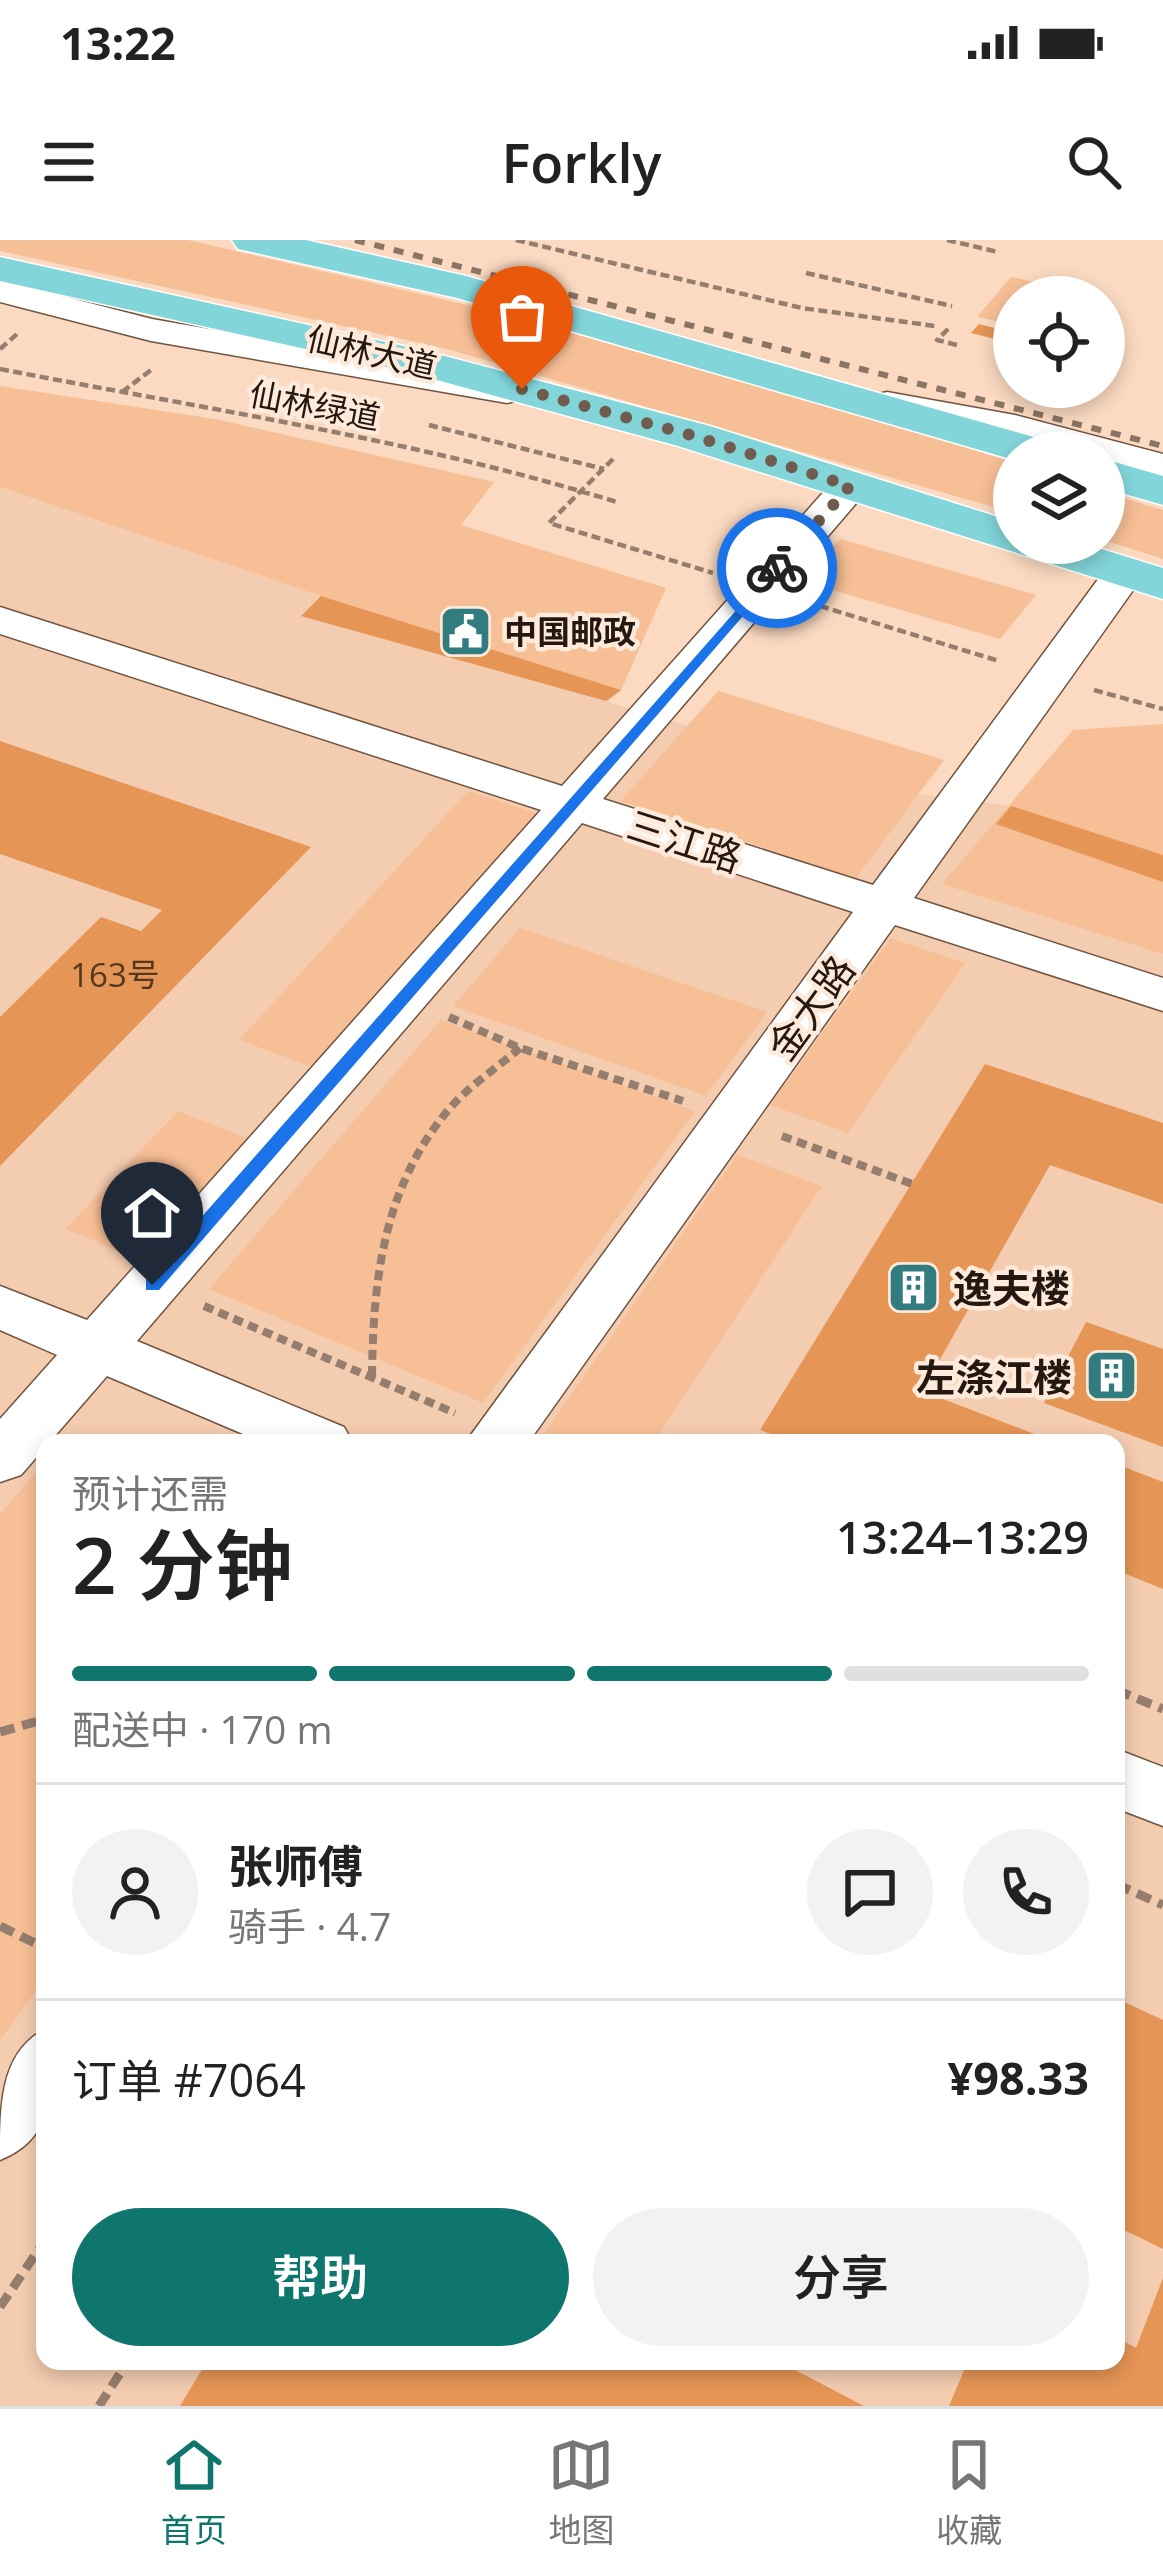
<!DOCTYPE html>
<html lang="zh">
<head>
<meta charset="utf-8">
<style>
	:root { --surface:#fff; --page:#f2f2f2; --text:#222; --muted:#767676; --line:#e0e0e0; --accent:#0f766e }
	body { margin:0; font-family:"Open Sans","Noto Sans SC",sans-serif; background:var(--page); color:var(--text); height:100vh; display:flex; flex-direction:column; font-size:45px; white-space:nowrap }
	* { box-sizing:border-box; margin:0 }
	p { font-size:39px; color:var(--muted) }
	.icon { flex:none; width:66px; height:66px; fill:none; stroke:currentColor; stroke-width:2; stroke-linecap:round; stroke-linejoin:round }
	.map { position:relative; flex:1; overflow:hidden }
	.panel { position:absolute; left:36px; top:1194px; width:1089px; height:936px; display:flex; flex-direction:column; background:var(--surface); border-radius:24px; box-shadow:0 6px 18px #0003 }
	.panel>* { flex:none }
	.tools { position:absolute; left:993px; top:36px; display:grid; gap:24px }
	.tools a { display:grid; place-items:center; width:132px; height:132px; border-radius:50%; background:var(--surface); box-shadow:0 6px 18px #0003; font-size:60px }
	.pin { position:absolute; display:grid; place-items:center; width:102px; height:102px; color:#fff; margin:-123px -51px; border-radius:50% 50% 50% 0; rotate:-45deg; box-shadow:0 0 12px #0007 }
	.pin .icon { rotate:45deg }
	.courier { position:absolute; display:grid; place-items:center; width:120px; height:120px; margin:-60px; border:9px solid #1a73e8; border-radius:50%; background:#fff; color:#222; box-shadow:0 3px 15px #0007 }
	.head em { font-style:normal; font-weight:600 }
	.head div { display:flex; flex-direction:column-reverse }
	.head { display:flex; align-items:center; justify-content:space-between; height:204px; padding:0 36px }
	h1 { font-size:78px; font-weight:600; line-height:90px }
	.bar { display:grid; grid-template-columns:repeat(4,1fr); gap:18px 12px; align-content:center; height:144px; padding:0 36px }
	.bar i { height:15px; border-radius:9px; background:var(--line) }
	.bar .current { background:var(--accent) }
	.bar p { grid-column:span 4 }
	.line { display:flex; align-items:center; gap:30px; padding:0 36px; border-top:3px solid var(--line) }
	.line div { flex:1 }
	.round { display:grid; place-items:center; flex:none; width:126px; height:126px; border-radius:63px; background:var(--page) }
	.button { display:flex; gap:24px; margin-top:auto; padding:24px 36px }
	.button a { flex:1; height:138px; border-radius:72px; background:var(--accent); color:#fff; font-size:48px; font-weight:600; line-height:138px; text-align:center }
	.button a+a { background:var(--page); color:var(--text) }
	.status { display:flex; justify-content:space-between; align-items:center; height:84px; padding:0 60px; background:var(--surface); direction:ltr }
	.status svg { height:33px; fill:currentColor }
	header { display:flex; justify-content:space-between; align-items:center; height:156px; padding:0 36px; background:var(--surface); font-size:54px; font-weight:600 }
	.dock { display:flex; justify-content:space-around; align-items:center; height:168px; border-top:3px solid var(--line); background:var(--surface); font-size:33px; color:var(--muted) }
	.dock a { display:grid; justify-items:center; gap:6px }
	.dock .current { color:var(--accent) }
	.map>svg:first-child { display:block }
</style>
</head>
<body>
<div class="status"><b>13:22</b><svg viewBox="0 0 49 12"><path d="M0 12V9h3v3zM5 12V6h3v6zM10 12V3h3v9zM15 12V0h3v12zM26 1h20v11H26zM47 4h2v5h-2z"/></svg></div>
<header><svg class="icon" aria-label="menu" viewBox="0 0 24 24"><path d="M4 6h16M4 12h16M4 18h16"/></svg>Forkly<svg class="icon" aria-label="search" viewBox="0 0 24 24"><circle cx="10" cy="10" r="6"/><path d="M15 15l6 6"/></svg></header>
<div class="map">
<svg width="1163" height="2166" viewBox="0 0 1163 2166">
	<rect width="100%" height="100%" fill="#fbdac1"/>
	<path fill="#f4ccb0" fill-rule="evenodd" d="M0,247L321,356L621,450L608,462L918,554L1011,566L1163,615V2166H0ZM45,1203H1116V2121H45Z"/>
	<path fill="#f7bf96" d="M0,0H188L463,64L825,161L1014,223V273L443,108L0,11Z
		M1011,37L1086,53L1083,57H1014V85L977,77Z
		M0,146L215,179L494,242L461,285L666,348L621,450L321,356L0,247Z
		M1104,252L1163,270V319L1104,300Z
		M840,299L1036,355L1000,399L802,341Z
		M718,451L944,520L856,638L621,561Z
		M1163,484V714L942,644L1073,490Z
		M468,551L542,575L317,829L239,800Z
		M520,688L767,772L706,856L453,766Z
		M891,698L965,723L848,893L770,865Z
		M441,780L695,871L483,1163L209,1049Z
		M178,871L256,902L145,1022L66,989Z
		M737,915L822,946L653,1203H553L541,1198Z
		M45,1222V1739L0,1800V1274Z"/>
	<path fill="#e59555" d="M979,84L1014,93V99L1011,103L971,93Z
		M321,356L621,450L606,461L301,376Z
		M0,501L311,607L0,926V777L101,677L141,691L162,670L0,614Z
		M1011,566L1163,615V642L996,584Z
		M985,824L1163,883V964L1050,925L922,1151L1058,1203H794L760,1190Z
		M1086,1082L1163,1109V1207L1044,1163Z
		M1116,1224L1163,1242V1349L1116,1330Z
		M1116,1758L1163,1780V2009L1116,1986Z
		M1163,2038V2166H949L968,2121H1116V2097L1136,2108Z
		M207,2121H778L864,2166H180Z"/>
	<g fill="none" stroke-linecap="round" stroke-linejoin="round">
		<defs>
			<path id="minor" d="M0,40L152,79L507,141L520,144L526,152L520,160L507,163L151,101L0,62Z
				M887,152L1015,175L1163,214V238L1104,222V213H1069L874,171L868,163L874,155Z
				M850,234L864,238L870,246L864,254L603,559L873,645L1110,323L1125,320L1140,323L1146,332L914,658L1163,738V771L895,685L528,1203H465L853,672L582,583L137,1101L344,1187L353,1203H264L107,1136L21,1235L0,1242V1179L57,1115L0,1090V1046L87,1080L541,570L0,394V367L562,546L836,238Z
				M1116,1509L1163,1527V1586L1116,1568Z
				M45,1789C45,1846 62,1895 0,1920C0,1864 0,1813 45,1789Z"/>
			<path id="major" d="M232,0H306L466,36L1055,203L1062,213H1014V220L457,58L238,9Z
				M0,17L426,111L710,186L1014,282V303H1082L1163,328V359L678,206L404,131L0,41Z
				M1104,219L1163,236V265L1104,248Z"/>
		</defs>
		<use href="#minor" stroke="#70543f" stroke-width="3"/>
		<use href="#major" stroke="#fff" stroke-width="3"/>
		<path stroke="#957e6d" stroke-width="4.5" stroke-dasharray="9 4.5" stroke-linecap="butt" d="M516,0L802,68L935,86
			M947,0L998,12
			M806,33L952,66
			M948,89L937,100L957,105
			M0,109L17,94
			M0,129C206,169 416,200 617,262
			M122,152L151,130
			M429,185L604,229
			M613,219L549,283L713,333
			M807,362L999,421
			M1094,450L1163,469"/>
		<path stroke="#957e6d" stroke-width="8" stroke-dasharray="10 6" stroke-linecap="butt" d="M449,777L520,808L683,861
			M782,896L912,944
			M204,1066L455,1173
			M372,1136C373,1038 384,945 450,868C470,845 497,828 520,808"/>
		<path stroke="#957e6d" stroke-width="9" stroke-dasharray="15 8" stroke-linecap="butt" d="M1116,1450L1163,1469
			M0,1492L45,1479
			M1116,1644L1163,1665
			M0,1686L45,1708
			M0,2067L45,2000
			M99,2166L128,2121"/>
		<use href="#minor" fill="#fff" fill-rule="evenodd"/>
		<use href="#major" fill="#82d6da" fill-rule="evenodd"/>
		<path stroke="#8a7464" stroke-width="6" stroke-dasharray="10 10" stroke-linecap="butt" d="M355,0L1163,206"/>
	</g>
	<path fill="#1a73e8" d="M777,324L782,331L159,1050H146V1040Z"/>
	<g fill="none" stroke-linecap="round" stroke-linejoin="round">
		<path stroke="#6f5c4e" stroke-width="12" stroke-dasharray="0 21.6" d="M522,149L694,196L850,246L777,328"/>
	</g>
	<defs>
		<symbol id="civic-square" viewBox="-11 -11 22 22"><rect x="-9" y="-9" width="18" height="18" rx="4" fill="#327b7f" stroke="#feeadb"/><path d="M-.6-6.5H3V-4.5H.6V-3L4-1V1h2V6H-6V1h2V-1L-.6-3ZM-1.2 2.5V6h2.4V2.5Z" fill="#fff"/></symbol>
		<symbol id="building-square" viewBox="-11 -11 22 22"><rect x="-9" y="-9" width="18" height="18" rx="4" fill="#327b7f" stroke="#feeadb"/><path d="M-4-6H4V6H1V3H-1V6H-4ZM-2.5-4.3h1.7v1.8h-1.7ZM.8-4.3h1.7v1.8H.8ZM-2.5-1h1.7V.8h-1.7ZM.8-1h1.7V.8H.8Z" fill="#fff"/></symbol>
	</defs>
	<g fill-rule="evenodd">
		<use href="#civic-square" x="436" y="362" width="59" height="59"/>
		<use href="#building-square" x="884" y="1018" width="59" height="59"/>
		<use href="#building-square" x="1082" y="1106" width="59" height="59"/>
	</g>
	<g text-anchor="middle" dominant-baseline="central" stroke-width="9" stroke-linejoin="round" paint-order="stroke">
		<g font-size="33" fill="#241810" stroke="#feeadb">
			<text transform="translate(372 112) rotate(13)">仙林大道</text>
			<text transform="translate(315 165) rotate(11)">仙林绿道</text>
		</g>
		<g font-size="33" font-weight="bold" fill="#241810" stroke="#feeadb" text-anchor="start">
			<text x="504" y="391">中国邮政</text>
		</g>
		<g font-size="33" fill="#543721">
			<text x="115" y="734">163号</text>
		</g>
		<g font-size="39" fill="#241810" stroke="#feeadb">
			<text transform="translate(685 600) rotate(18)">三江路</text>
			<text transform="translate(810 767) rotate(-54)">金大路</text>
		</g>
		<g font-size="39" font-weight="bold" fill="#241810" stroke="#feeadb" text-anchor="start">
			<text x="953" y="1047">逸夫楼</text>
			<text x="1072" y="1136" text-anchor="end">左涤江楼</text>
		</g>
	</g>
</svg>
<div class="tools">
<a><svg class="icon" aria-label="locate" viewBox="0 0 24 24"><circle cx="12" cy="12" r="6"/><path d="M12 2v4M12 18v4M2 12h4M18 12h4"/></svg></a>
<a><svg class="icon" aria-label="layers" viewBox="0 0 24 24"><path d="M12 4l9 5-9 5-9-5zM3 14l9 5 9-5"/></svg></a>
</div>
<div class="pin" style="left:522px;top:149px;background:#ea580c"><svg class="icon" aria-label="bag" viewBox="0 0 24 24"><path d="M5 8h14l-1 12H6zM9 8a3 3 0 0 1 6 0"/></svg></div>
<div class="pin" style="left:152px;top:1045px;background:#1f2937"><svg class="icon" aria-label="home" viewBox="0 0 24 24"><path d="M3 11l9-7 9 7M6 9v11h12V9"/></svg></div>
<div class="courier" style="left:777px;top:328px"><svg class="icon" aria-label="bike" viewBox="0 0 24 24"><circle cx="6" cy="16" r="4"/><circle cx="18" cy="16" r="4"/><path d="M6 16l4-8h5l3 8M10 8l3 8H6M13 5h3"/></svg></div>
<section class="panel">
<div class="head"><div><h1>2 分钟</h1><p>预计还需</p></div><em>13:24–13:29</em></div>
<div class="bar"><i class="current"></i><i class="current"></i><i class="current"></i><i></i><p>配送中 · 170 m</p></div>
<div class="line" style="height:216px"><a class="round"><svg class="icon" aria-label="person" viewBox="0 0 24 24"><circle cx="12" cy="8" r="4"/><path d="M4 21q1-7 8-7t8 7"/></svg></a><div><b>张师傅</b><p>骑手 · 4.7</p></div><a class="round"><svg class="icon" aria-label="chat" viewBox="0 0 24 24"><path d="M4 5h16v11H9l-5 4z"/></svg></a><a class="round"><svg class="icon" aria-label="phone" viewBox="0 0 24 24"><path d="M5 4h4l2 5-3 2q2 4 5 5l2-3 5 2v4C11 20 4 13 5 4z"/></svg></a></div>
<div class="line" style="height:156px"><div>订单 #7064</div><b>¥98.33</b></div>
<div class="button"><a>帮助</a><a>分享</a></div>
</section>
</div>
<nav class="dock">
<a class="current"><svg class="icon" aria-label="home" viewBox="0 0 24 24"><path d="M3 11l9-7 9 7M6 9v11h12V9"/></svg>首页</a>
<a><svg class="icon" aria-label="map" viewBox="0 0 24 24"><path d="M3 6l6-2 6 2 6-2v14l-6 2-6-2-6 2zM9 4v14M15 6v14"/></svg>地图</a>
<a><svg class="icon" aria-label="saved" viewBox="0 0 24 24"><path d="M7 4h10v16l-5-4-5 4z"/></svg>收藏</a>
</nav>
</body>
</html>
